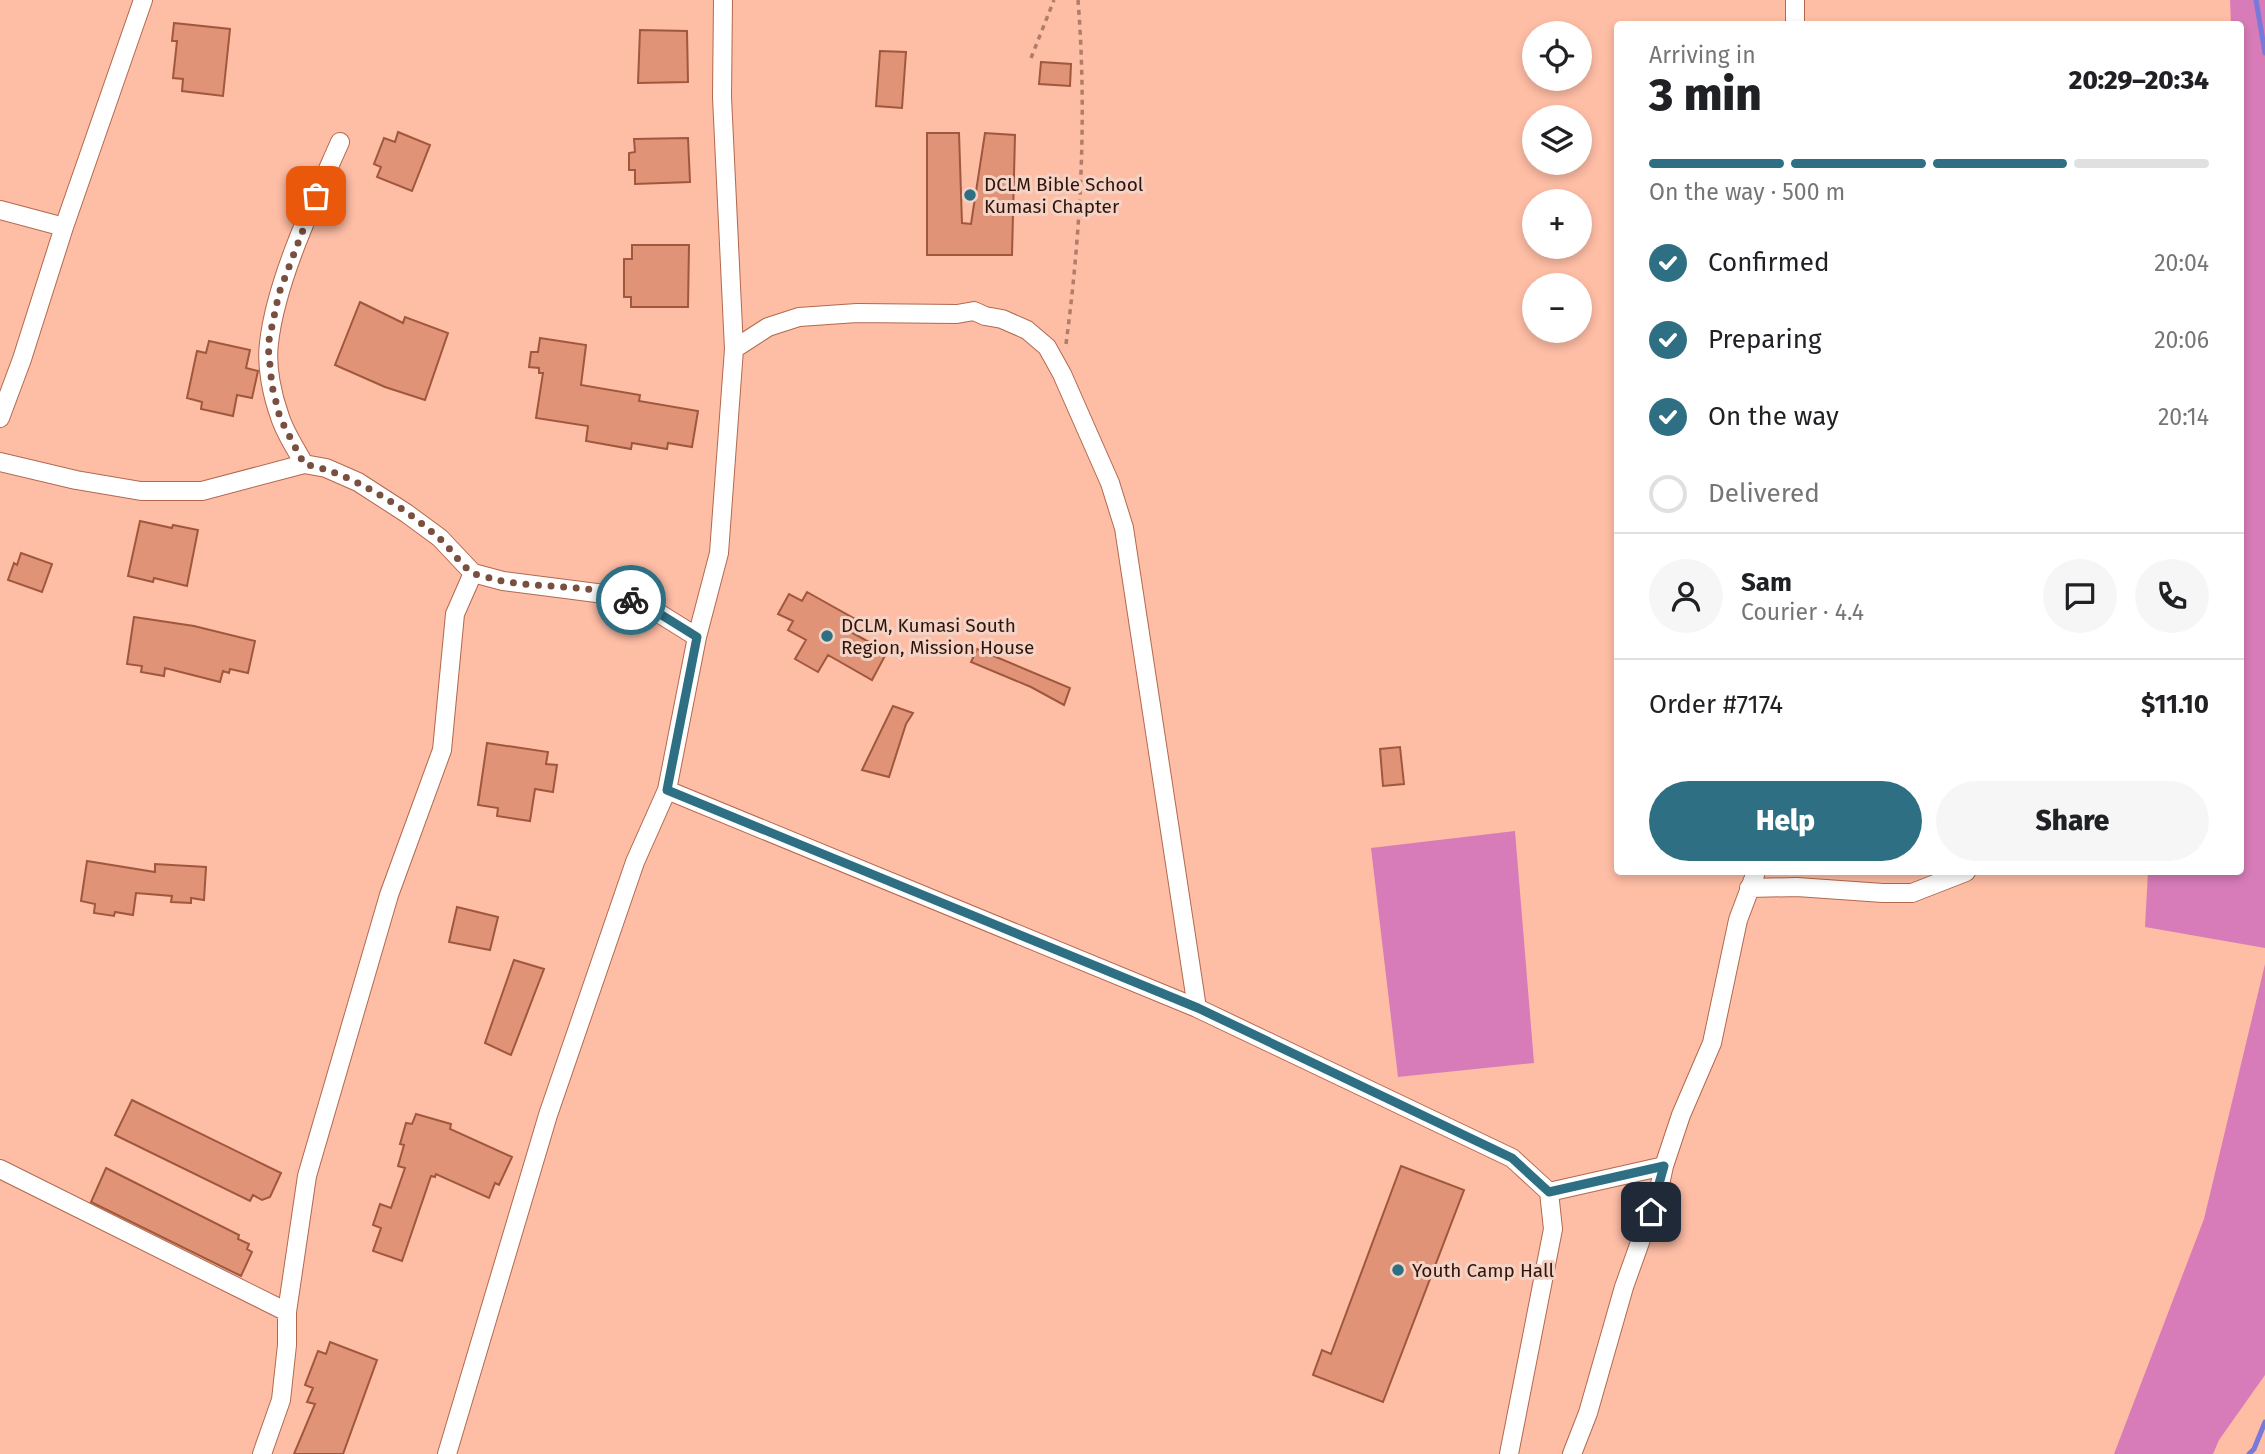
<!DOCTYPE html>
<html lang="en">
<head>
<meta charset="utf-8">
<style>
	:root { --surface:#fff; --page:#f6f6f6; --text:#202124; --muted:#757577; --line:#e0e0e0; --accent:#2e6f83 }
	body { margin:0; font-family:"Fira Sans",sans-serif; background:var(--page); color:var(--text); height:100vh; display:flex; flex-direction:column; font-size:26px; white-space:nowrap }
	* { box-sizing:border-box; margin:0 }
	p { font-size:23px; color:var(--muted) }
	.icon { flex:none; width:38px; height:38px; fill:none; stroke:currentColor; stroke-width:2; stroke-linecap:round; stroke-linejoin:round }
	.map { position:relative; flex:1; overflow:hidden }
	.sheet { position:absolute; left:1614px; top:21px; width:630px; height:854px; display:flex; flex-direction:column; background:var(--surface); border-radius:7px; box-shadow:0 4px 10px #0003 }
	.sheet>* { flex:none }
	.buttons { position:absolute; left:1522px; top:21px; display:grid; gap:14px }
	.buttons a { display:grid; place-items:center; width:70px; height:70px; border-radius:50%; background:var(--surface); box-shadow:0 4px 10px #0003; font-size:35px }
	.pin { position:absolute; display:grid; place-items:center; width:60px; height:60px; color:#fff; margin:-30px; border-radius:14px; box-shadow:0 4px 10px #0006 }
	.courier { position:absolute; display:grid; place-items:center; width:70px; height:70px; margin:-35px; border:5px solid #2e6f83; border-radius:50%; background:#fff; color:#222; box-shadow:0 2px 9px #0007 }
	.overview em { font-style:normal; font-weight:800 }
	.overview div { display:flex; flex-direction:column-reverse }
	.overview { display:flex; align-items:center; justify-content:space-between; height:119px; padding:0 35px }
	h1 { font-size:46px; font-weight:800; line-height:52px }
	.bar { display:grid; grid-template-columns:repeat(4,1fr); gap:10px 7px; align-content:center; height:84px; padding:0 35px }
	.bar i { height:9px; border-radius:5px; background:var(--line) }
	.bar .selected { background:var(--accent) }
	.bar p { grid-column:span 4 }
	.line { display:flex; align-items:center; gap:18px; padding:0 35px; border-top:2px solid var(--line) }
	.line div { flex:1 }
	.round { display:grid; place-items:center; flex:none; width:74px; height:74px; border-radius:37px; background:var(--page) }
	ol { padding:0 35px; list-style:none }
	li { display:flex; align-items:center; gap:21px; height:77px }
	li p { margin-inline-start:auto }
	li .icon { padding:7px; border-radius:50%; background:var(--accent); color:#fff; stroke-width:4 }
	li:last-child { color:var(--muted) }
	li i { width:38px; height:38px; border:4px solid var(--line); border-radius:50% }
	.action { display:flex; gap:14px; margin-top:auto; padding:14px 35px }
	.action a { flex:1; height:80px; border-radius:42px; background:var(--accent); color:#fff; font-size:28px; font-weight:800; line-height:80px; text-align:center }
	.action a+a { background:var(--page); color:var(--text) }
	.map>svg:first-child { display:block }
</style>
</head>
<body>
<div class="map">
<svg width="2265" height="1454" viewBox="0 0 2265 1454">
	<rect width="100%" height="100%" fill="#febda5"/>
	<path fill="#d77cb8" d="M2230,0H2265V948L2145,927L2148,872H2240V24H2231Z
		M1515,831L1534,1063L1398,1077L1371,848Z
		M2265,964V1375L2219,1440L2213,1454H2114L2204,1219Z"/>
	<g fill="none" stroke-linecap="round" stroke-linejoin="round">
		<path stroke="#7879da" stroke-width="5" d="M2256,0L2265,53
			M2249,1454L2254,1449L2265,1422"/>
	</g>
	<path fill="#e09376" stroke="#9f583d" stroke-width="2" d="M174,23L230,29L223,96L182,91L183,79L173,78L177,41H172Z
		M640,30L687,31L688,82L638,83Z
		M880,51L906,52L902,108L876,106Z
		M1041,62L1071,64L1070,86L1039,84Z
		M398,132L430,145L412,191L377,177L381,167L374,164L384,138L395,142Z
		M927,133H959L962,223L971,224L985,133L1015,135L1012,255H927Z
		M688,138L690,182L635,184V170H629V153L635,152L634,139Z
		M632,245H689L688,307H631V297H624V259H632Z
		M360,302L403,323L405,317L448,333L425,400L385,387L335,365Z
		M540,338L586,345L581,385L640,395L639,401L698,411L692,447L668,443L667,449L632,443L631,449L586,441L588,426L536,418L543,373H539V368L529,367L531,352H538Z
		M209,341L250,350L246,368L258,371L252,398L237,395L233,416L201,409L202,402L187,398L197,351L206,353Z
		M140,521L172,528L173,525L198,530L187,586L154,578L153,582L128,576Z
		M21,553L52,564L42,592L8,580L14,563L17,565Z
		M807,592L855,619L849,631L887,652L872,680L828,655L818,672L795,659L806,640L788,630L793,621L778,614L789,594L802,601Z
		M134,617L194,626L255,641L248,673L230,669L229,673L223,671L220,682L165,668L164,676L141,672L142,666L127,664Z
		M977,649L1070,688L1064,705L1031,687L971,662Z
		M893,706L913,713L906,724L889,777L862,770Z
		M487,743L548,752L546,764L557,765L553,792L535,789L530,821L497,816L498,808L478,805Z
		M1400,747L1404,784L1383,786L1380,749Z
		M87,861L155,872V864L206,867L204,900L191,898V903L171,902L172,896L136,893L133,915L115,912L114,916L94,913L95,904L81,901Z
		M457,907L498,917L490,950L449,942Z
		M514,960L544,969L511,1055L485,1043Z
		M132,1100L281,1173L270,1197L262,1200L253,1195L250,1201L115,1135Z
		M416,1114L451,1124L450,1129L512,1157L499,1185L495,1183L489,1198L436,1174L435,1177L431,1176L402,1261L373,1251L381,1228L373,1225L380,1204L391,1208L405,1168L398,1166L404,1145L400,1144L406,1123L412,1124Z
		M1401,1166L1464,1190L1383,1402L1313,1375L1322,1350L1331,1354Z
		M106,1168L239,1235L238,1239L249,1244L247,1249L252,1252L241,1276L91,1202Z
		M330,1342L377,1360L343,1454H294L315,1404L307,1402L313,1388L305,1385L318,1351L326,1354Z"/>
	<g fill="none" stroke-linecap="round" stroke-linejoin="round">
		<defs>
			<path id="minor" d="M1795,24V0
				M0,210L64,227
				M734,349L768,327L799,317L857,313L957,314L974,311L985,316L1002,319L1027,330L1047,347L1062,374L1110,483L1124,528L1197,1008
				M0,418L22,359L64,227L143,0
				M0,462L76,480L141,491H202L304,464L326,468L358,482L406,513L440,538L473,573L503,581L620,596L652,609L697,637
				M304,464C296,449 285,433 280,417C272,395 266,366 269,343C276,280 314,201 340,142
				M667,790L1197,1008L1512,1158L1549,1192L1553,1229L1509,1454
				M1749,888L1797,887L1883,893H1912L1966,872
				M0,1169L287,1312
				M1549,1192L1664,1166
				M262,1454L281,1400L287,1345V1312L307,1176L389,895L442,750L455,614L473,573
				M447,1454L548,1115L635,862L667,790L697,637L719,553L734,349L722,97L723,0
				M1572,1454L1588,1413L1624,1287L1659,1189L1664,1166L1681,1115L1712,1043L1738,920L1756,872"/>
		</defs>
		<use href="#minor" stroke="#b2694e" stroke-width="20"/>
		<path stroke="#b07d6a" stroke-width="3.5" stroke-dasharray="5 5" stroke-linecap="butt" d="M1031,58L1054,0
			M1066,344C1081,231 1087,114 1078,0"/>
		<use href="#minor" stroke="#fff" stroke-width="18"/>
	</g>
	<g fill="none" stroke-linecap="round" stroke-linejoin="round">
		<path stroke="#794f40" stroke-width="7" stroke-dasharray="0 12.6" d="M316,196L279,293L268,345L272,386L280,418L304,464C351,473 403,506 439,538C451,548 460,565 473,573C478,576 487,577 493,579C538,590 588,582 631,600"/>
		<path stroke="#2e6f83" stroke-width="9" d="M631,600L652,609L697,637L667,790L1198,1008L1512,1158L1549,1192L1664,1166L1651,1212"/>
	</g>
	<g fill="#2e6f83" stroke="#f4d3c7" stroke-width="2.5">
		<circle cx="970" cy="195" r="7"/>
		<circle cx="827" cy="636" r="7"/>
		<circle cx="1398" cy="1270" r="7"/>
	</g>
	<g text-anchor="middle" dominant-baseline="central" stroke-width="6" stroke-linejoin="round" paint-order="stroke">
		<g font-size="19" fill="#311409" stroke="#f4d3c7" text-anchor="start">
			<text x="984" y="184">DCLM Bible School<tspan x="984" dy="22">Kumasi Chapter</tspan></text>
			<text x="841" y="625">DCLM, Kumasi South<tspan x="841" dy="22">Region, Mission House</tspan></text>
			<text x="1412" y="1270">Youth Camp Hall</text>
		</g>
	</g>
</svg>
<div class="buttons">
<a><svg class="icon" aria-label="locate" viewBox="0 0 24 24"><circle cx="12" cy="12" r="6"/><path d="M12 2v4M12 18v4M2 12h4M18 12h4"/></svg></a>
<a><svg class="icon" aria-label="layers" viewBox="0 0 24 24"><path d="M12 4l9 5-9 5-9-5zM3 14l9 5 9-5"/></svg></a>
<a>+</a>
<a>−</a>
</div>
<div class="pin" style="left:316px;top:196px;background:#ea580c"><svg class="icon" aria-label="bag" viewBox="0 0 24 24"><path d="M5 8h14l-1 12H6zM9 8a3 3 0 0 1 6 0"/></svg></div>
<div class="pin" style="left:1651px;top:1212px;background:#1f2937"><svg class="icon" aria-label="home" viewBox="0 0 24 24"><path d="M3 11l9-7 9 7M6 9v11h12V9"/></svg></div>
<div class="courier" style="left:631px;top:600px"><svg class="icon" aria-label="bike" viewBox="0 0 24 24"><circle cx="6" cy="16" r="4"/><circle cx="18" cy="16" r="4"/><path d="M6 16l4-8h5l3 8M10 8l3 8H6M13 5h3"/></svg></div>
<section class="sheet">
<div class="overview"><div><h1>3 min</h1><p>Arriving in</p></div><em>20:29–20:34</em></div>
<div class="bar"><i class="selected"></i><i class="selected"></i><i class="selected"></i><i></i><p>On the way · 500 m</p></div>
<ol>
<li><svg class="icon" aria-label="check" viewBox="0 0 24 24"><path d="M5 12l5 5 9-10"/></svg>Confirmed<p>20:04</p></li>
<li><svg class="icon" aria-label="check" viewBox="0 0 24 24"><path d="M5 12l5 5 9-10"/></svg>Preparing<p>20:06</p></li>
<li><svg class="icon" aria-label="check" viewBox="0 0 24 24"><path d="M5 12l5 5 9-10"/></svg>On the way<p>20:14</p></li>
<li><i></i>Delivered</li>
</ol>
<div class="line" style="height:126px"><a class="round"><svg class="icon" aria-label="person" viewBox="0 0 24 24"><circle cx="12" cy="8" r="4"/><path d="M4 21q1-7 8-7t8 7"/></svg></a><div><b>Sam</b><p>Courier · 4.4</p></div><a class="round"><svg class="icon" aria-label="chat" viewBox="0 0 24 24"><path d="M4 5h16v11H9l-5 4z"/></svg></a><a class="round"><svg class="icon" aria-label="phone" viewBox="0 0 24 24"><path d="M5 4h4l2 5-3 2q2 4 5 5l2-3 5 2v4C11 20 4 13 5 4z"/></svg></a></div>
<div class="line" style="height:91px"><div>Order #7174</div><b>$11.10</b></div>
<div class="action"><a>Help</a><a>Share</a></div>
</section>
</div>
</body>
</html>
